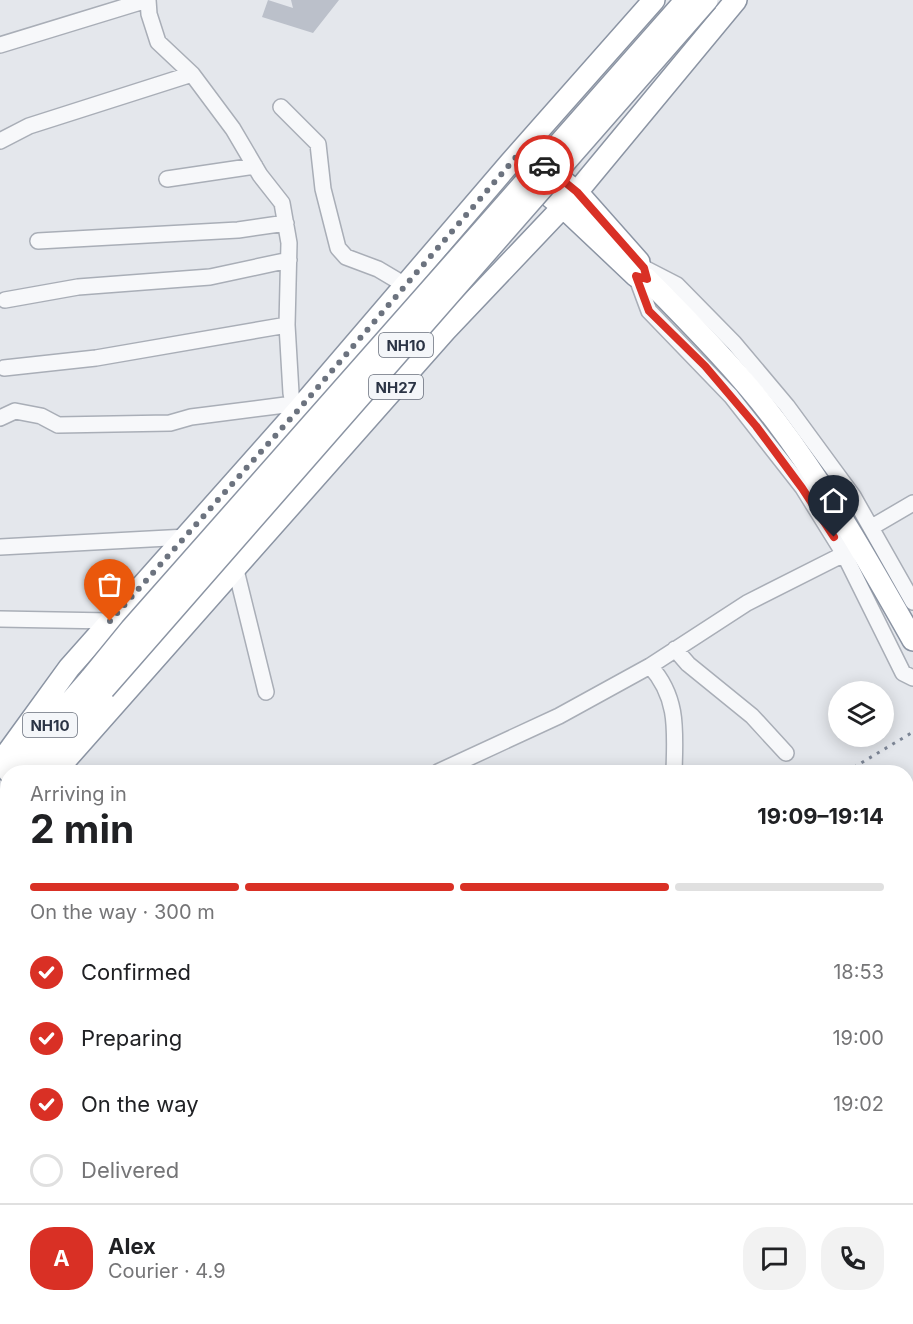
<!DOCTYPE html>
<html lang="en">
<head>
<meta charset="utf-8">
<style>
	:root { --surface:#fff; --page:#f2f2f2; --text:#202124; --muted:#757577; --line:#e0e0e0; --accent:#d93025 }
	body { margin:0; font-family:Inter,sans-serif; background:var(--page); color:var(--text); height:100vh; display:flex; flex-direction:column; font-size:22px; white-space:nowrap }
	* { box-sizing:border-box; margin:0 }
	p { font-size:20px; color:var(--muted) }
	.icon { flex:none; width:33px; height:33px; fill:none; stroke:currentColor; stroke-width:2; stroke-linecap:round; stroke-linejoin:round }
	.map { position:relative; flex:1; overflow:hidden }
	.sheet { position:absolute; left:0px; top:765px; width:914px; height:560px; display:flex; flex-direction:column; background:var(--surface); border-radius:24px 24px 0 0; box-shadow:0 3px 15px #0003 }
	.sheet>* { flex:none }
	.fabs { position:absolute; left:828px; top:681px; display:grid; gap:12px }
	.fabs a { display:grid; place-items:center; width:66px; height:66px; border-radius:50%; background:var(--surface); box-shadow:0 3px 15px #0003; font-size:30px }
	.pin { position:absolute; display:grid; place-items:center; width:51px; height:51px; color:#fff; margin:-62px -26px; border-radius:50% 50% 50% 0; rotate:-45deg; box-shadow:0 0 6px #0007 }
	.pin .icon { rotate:45deg }
	.courier { position:absolute; display:grid; place-items:center; width:60px; height:60px; margin:-30px; border:4px solid #d93025; border-radius:50%; background:#fff; color:#222; box-shadow:0 2px 8px #0007 }
	.summary em { font-style:normal; font-weight:700 }
	.summary div { display:flex; flex-direction:column-reverse }
	.summary { display:flex; align-items:center; justify-content:space-between; height:102px; padding:0 30px }
	h1 { font-size:39px; font-weight:700; line-height:45px }
	.bar { display:grid; grid-template-columns:repeat(4,1fr); gap:9px 6px; align-content:center; height:72px; padding:0 30px }
	.bar i { height:8px; border-radius:4px; background:var(--line) }
	.bar .current { background:var(--accent) }
	.bar p { grid-column:span 4 }
	.line { display:flex; align-items:center; gap:15px; padding:0 30px; border-top:2px solid var(--line) }
	.line div { flex:1 }
	.round { display:grid; place-items:center; flex:none; width:63px; height:63px; border-radius:24px; background:var(--page) }
	ol { padding:0 30px; list-style:none }
	li { display:flex; align-items:center; gap:18px; height:66px }
	li p { margin-inline-start:auto }
	li .icon { padding:6px; border-radius:50%; background:var(--accent); color:#fff; stroke-width:4 }
	li:last-child { color:var(--muted) }
	li i { width:33px; height:33px; border:3px solid var(--line); border-radius:50% }
	.map>svg:first-child { display:block }
</style>
</head>
<body>
<div class="map">
<svg width="913" height="1324" viewBox="0 0 913 1324">
	<rect width="100%" height="100%" fill="#e4e7ec"/>
	<path fill="#bbc0ca" d="M268,0L293,8L291,0H339L313,33L262,17Z"/>
	<g fill="none" stroke-linecap="round" stroke-linejoin="round">
		<defs>
			<path id="minor" d="M148,0L149,14L158,42L192,74L233,129L260,175L282,203L289,243L287,325L291,393L293,404L300,408
				M0,45L147,0
				M281,107L318,144L323,189L338,248L346,257L378,269L405,285
				M0,141L29,126L192,74
				M167,179L255,166
				M38,241L238,230L286,223
				M644,268L677,285L734,343L787,406L853,496L913,602
				M636,276L649,311L731,396L803,488L844,554L903,673L913,678
				M5,300L78,287L210,277L289,260
				M4,368L96,358L287,325
				M0,418L15,411L41,416L58,425L170,423L191,417L293,404
				M872,527L913,503
				M0,547L187,537
				M235,566L266,692
				M0,619L110,621
				M675,649L688,664L752,716L786,753
				M650,666C679,698 675,732 674,772
				M438,772L559,716L650,666L747,603L844,554
				M0,938L8,935
				M0,1097L8,1096
				M0,1128L8,1127
				M906,1282L913,1276
				M0,1293L8,1290
				M23,1317L24,1324
				M195,1317L196,1324
				M272,1317L274,1324
				M660,1324V1317
				M843,1324L855,1317
				M910,1324L913,1322"/>
			<path id="highway" d="M541,164L577,192L639,262
				M527,178L563,207L636,276L647,279C691,324 737,370 775,420C828,490 870,564 913,640
				M0,763L69,668L300,408L509,164L654,0
				M9,772L91,678
				M30,772L104,689
				M55,772L445,331L577,192L736,0
				M0,808L8,799
				M906,1304L913,1298
				M876,1324L887,1317"/>
		</defs>
		<use href="#minor" stroke="#a9aeb7" stroke-width="18"/>
		<use href="#highway" stroke="#8b94a3" stroke-width="24"/>
		<use href="#minor" stroke="#f7f8fa" stroke-width="15"/>
		<use href="#highway" stroke="#fff" stroke-width="21"/>
		<path stroke="#7d8696" stroke-width="3" stroke-dasharray="3 6" stroke-linecap="butt" d="M846,772L913,732
			M0,1177L8,1174"/>
		<defs>
			<path id="highway-bridge" d="M91,678L131,629L686,0
				M104,689L707,0"/>
		</defs>
		<use href="#highway-bridge" stroke="#8b94a3" stroke-width="24" stroke-linecap="butt"/>
		<use href="#highway-bridge" stroke="#fff" stroke-width="21"/>
	</g>
	<g fill="none" stroke-linecap="round" stroke-linejoin="round">
		<path stroke="#6c737f" stroke-width="6" stroke-dasharray="0 10.8" d="M110,621L300,408L523,149L544,165"/>
		<path stroke="#d93025" stroke-width="8" d="M544,165L577,192L644,268L647,279L636,276L649,311L705,366L756,426L802,488L834,537"/>
	</g>
	<g text-anchor="middle" dominant-baseline="central" stroke-width="4.5" stroke-linejoin="round" paint-order="stroke">
		<g fill="#f4f6f9" stroke="#676e7b" stroke-width="1.5">
			<rect x="379" y="333" width="54" height="24" rx="4.5"/>
			<rect x="369" y="375" width="54" height="24" rx="4.5"/>
			<rect x="23" y="713" width="54" height="24" rx="4.5"/>
		</g>
		<g font-size="15" font-weight="bold" fill="#2b3445">
			<text x="406" y="345">NH10</text>
			<text x="396" y="387">NH27</text>
			<text x="50" y="725">NH10</text>
		</g>
	</g>
</svg>
<div class="fabs">
<a><svg class="icon" aria-label="layers" viewBox="0 0 24 24"><path d="M12 4l9 5-9 5-9-5zM3 14l9 5 9-5"/></svg></a>
</div>
<div class="pin" style="left:110px;top:621px;background:#ea580c"><svg class="icon" aria-label="bag" viewBox="0 0 24 24"><path d="M5 8h14l-1 12H6zM9 8a3 3 0 0 1 6 0"/></svg></div>
<div class="pin" style="left:834px;top:537px;background:#1f2937"><svg class="icon" aria-label="home" viewBox="0 0 24 24"><path d="M3 11l9-7 9 7M6 9v11h12V9"/></svg></div>
<div class="courier" style="left:544px;top:165px"><svg class="icon" aria-label="car" viewBox="0 0 24 24"><path d="M5 17H2v-5l4-1 3-4h7l3 4 3 1v5h-3M9 17h6M6 11h13"/><circle cx="7" cy="17" r="2"/><circle cx="17" cy="17" r="2"/></svg></div>
<section class="sheet">
<div class="summary"><div><h1>2 min</h1><p>Arriving in</p></div><em>19:09–19:14</em></div>
<div class="bar"><i class="current"></i><i class="current"></i><i class="current"></i><i></i><p>On the way · 300 m</p></div>
<ol>
<li><svg class="icon" aria-label="check" viewBox="0 0 24 24"><path d="M5 12l5 5 9-10"/></svg>Confirmed<p>18:53</p></li>
<li><svg class="icon" aria-label="check" viewBox="0 0 24 24"><path d="M5 12l5 5 9-10"/></svg>Preparing<p>19:00</p></li>
<li><svg class="icon" aria-label="check" viewBox="0 0 24 24"><path d="M5 12l5 5 9-10"/></svg>On the way<p>19:02</p></li>
<li><i></i>Delivered</li>
</ol>
<div class="line" style="height:108px"><b class="round" style="background:var(--accent);color:#fff">A</b><div><b>Alex</b><p>Courier · 4.9</p></div><a class="round"><svg class="icon" aria-label="chat" viewBox="0 0 24 24"><path d="M4 5h16v11H9l-5 4z"/></svg></a><a class="round"><svg class="icon" aria-label="phone" viewBox="0 0 24 24"><path d="M5 4h4l2 5-3 2q2 4 5 5l2-3 5 2v4C11 20 4 13 5 4z"/></svg></a></div>
</section>
</div>
</body>
</html>
